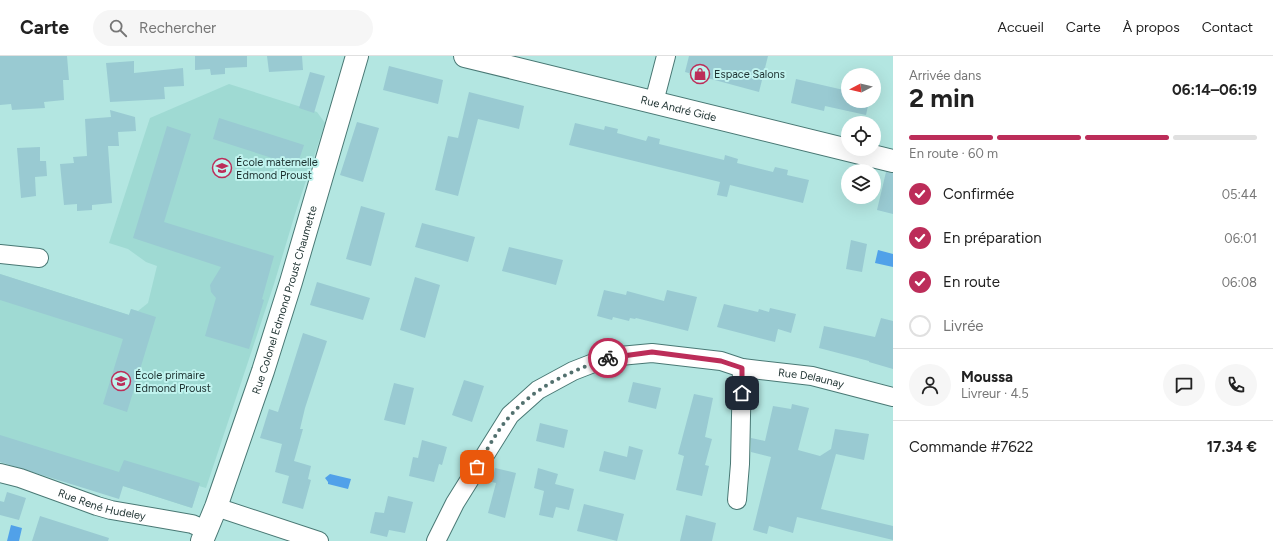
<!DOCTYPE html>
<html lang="fr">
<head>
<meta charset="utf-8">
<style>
	:root { --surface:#fff; --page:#f6f6f6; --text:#222; --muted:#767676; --line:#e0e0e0; --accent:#bc2d59 }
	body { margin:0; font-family:Figtree,sans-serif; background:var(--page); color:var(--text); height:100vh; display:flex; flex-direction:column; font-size:15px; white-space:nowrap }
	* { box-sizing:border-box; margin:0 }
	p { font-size:13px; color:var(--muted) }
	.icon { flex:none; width:22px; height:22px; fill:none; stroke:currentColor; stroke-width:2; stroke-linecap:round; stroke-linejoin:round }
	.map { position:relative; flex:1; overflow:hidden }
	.drawer { display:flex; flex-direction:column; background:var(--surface); width:380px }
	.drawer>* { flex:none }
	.needle { width:26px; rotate:263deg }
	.buttons { position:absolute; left:841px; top:12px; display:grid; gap:8px }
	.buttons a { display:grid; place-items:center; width:40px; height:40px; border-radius:50%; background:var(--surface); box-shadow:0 4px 16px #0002; font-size:20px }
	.pin { position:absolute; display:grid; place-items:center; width:34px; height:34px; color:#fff; margin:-17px; border-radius:8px; box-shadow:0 2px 6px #0006 }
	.courier { position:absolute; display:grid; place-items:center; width:40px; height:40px; margin:-20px; border:3px solid #bc2d59; border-radius:50%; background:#fff; color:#222; box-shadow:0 1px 5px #0007 }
	.headline em { font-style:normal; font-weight:700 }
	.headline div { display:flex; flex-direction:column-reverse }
	.headline { display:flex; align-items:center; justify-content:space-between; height:68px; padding:0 16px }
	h1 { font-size:26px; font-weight:700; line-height:30px }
	.bar { display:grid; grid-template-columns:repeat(4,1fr); gap:6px 4px; align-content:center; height:48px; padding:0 16px }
	.bar i { height:5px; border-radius:3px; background:var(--line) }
	.bar .current { background:var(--accent) }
	.bar p { grid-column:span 4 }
	.line { display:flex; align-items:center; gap:10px; padding:0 16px; border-top:1px solid var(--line) }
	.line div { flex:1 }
	.round { display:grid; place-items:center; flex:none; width:42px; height:42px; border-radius:21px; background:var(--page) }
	ol { padding:0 16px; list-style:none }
	li { display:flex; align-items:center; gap:12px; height:44px }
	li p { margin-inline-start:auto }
	li .icon { padding:4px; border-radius:50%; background:var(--accent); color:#fff; stroke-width:4 }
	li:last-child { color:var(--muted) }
	li i { width:22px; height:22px; border:2px solid var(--line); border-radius:50% }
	header { display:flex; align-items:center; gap:24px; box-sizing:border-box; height:56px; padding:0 20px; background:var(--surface); border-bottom:1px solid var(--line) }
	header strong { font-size:19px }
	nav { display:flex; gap:22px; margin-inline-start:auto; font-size:14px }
	.search { width:280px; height:36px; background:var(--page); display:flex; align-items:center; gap:10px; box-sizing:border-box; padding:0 14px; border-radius:22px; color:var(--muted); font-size:15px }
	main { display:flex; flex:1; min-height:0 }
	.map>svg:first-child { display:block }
</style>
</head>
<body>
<header>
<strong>Carte</strong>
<div class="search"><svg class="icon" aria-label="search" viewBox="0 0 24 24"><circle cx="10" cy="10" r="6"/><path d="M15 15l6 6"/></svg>Rechercher</div>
<nav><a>Accueil</a><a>Carte</a><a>À propos</a><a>Contact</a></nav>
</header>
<main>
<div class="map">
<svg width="893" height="485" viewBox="0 0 893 485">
	<rect width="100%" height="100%" fill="#b3e6e1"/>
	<path fill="#9fdad3" d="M229,28L317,56L325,67L295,158L274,228L206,432L199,430L192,452L123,430L0,406V218L129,259L131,253L138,255L148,247L157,210L146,206L128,193L109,187L150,62Z"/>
	<path fill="#51a1e9" d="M878,194L893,198V211L875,207Z
		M330,418L351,423L348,433L328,428V426L325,422Z
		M11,469L22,472L19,485H7Z"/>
	<path fill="#99cad2" d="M0,0H67L69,24H63L64,44L44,46L45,52L12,54L11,48L0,49Z
		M195,0H247V11L225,12V18L211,19L210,13L195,14Z
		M267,0H302L303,14L269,16Z
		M689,0H768L759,36L685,16Z
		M134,5V17L183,12L184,30L164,31L165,43L110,46L106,7Z
		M389,10L443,24L438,48L383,34Z
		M310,16L325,20L314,57L299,52Z
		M796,23L848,35V45H869L866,59L825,50L824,55L791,47Z
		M469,36L524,50L519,73L478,63L458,140L435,134L448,80L458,82Z
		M110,54L135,61L136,75L118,76L119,90H108L112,147L92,149V154L77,155V148L64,149L60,108L74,107L73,101L87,100L85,63L111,61Z
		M219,62L304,89L297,110L213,83Z
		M357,66L379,72L363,126L340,119Z
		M575,67L604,74L605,70L618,73L617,77L646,85L648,80L660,83L659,88L724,104L725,99L738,103L737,107L773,116L775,111L788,114L787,119L809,124L803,147L730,129L727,141L717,139L720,126L569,89Z
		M167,70L191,78L164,166L274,200L262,243L264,244L249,293L205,280L216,242L211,236L210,229L221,211L133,182Z
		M40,91V105H46L47,120L35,121L36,140L21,142L17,92Z
		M886,116L893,117V158L877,154Z
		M361,150L385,157L371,210L346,203Z
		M422,167L475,181L468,206L415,191Z
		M851,184L867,188L862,216L846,213Z
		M509,191L563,204L556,229L502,215Z
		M0,218L129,259L131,253L156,261L127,356L103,348L123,283L0,244Z
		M415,221L440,229L425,282L400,274Z
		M317,226L370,242L363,264L310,249Z
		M604,234L626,239L627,235L664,245L667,234L697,241L688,275L636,262L635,263L630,262L629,265L613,261L612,264L597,260Z
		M724,248L758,256L759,253L769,256L770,252L796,258L791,277L778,273L775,286L717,271Z
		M881,262L893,265V313L869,306V305L819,292L824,270L875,281Z
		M303,277L327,285L305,352L300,373H303L294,405L311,410L308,423L311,424L303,453L282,447L289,420L275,416L282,388L260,382L269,353L278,356Z
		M464,324L484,330L472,366L452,359Z
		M633,326L661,332L656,353L628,346Z
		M394,327L414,332L405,369L384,364Z
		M694,338L713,342L705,381L712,383L705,409L709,410L702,440L676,434L684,400L678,398Z
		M792,348L809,352L798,394L820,400L831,393L835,373L869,378L864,404L836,398L821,453L893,470V484L797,461L793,477L769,470L767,478L753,474L771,401L751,396V382L765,385L773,350L791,353Z
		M540,367L568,374L564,392L536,385Z
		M0,379L119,416L124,404L200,427L192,452L123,430L119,443L0,406Z
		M422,384L447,391L442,409L439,408L434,426L409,420L413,401L418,402Z
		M629,390L643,394L635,424L599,415L604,395L627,401Z
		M495,412L516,417L505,462L488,457L496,427L492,426Z
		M538,412L558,418L555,428L574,433L569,454L556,451L553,462L539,459L544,435L534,432Z
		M7,436L26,442L19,464L0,459V445L4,446Z
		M388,440L413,446L405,477L389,474L387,481L370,477L375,456L384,457Z
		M584,448L624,458L617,485L577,475Z
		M686,459L716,467L712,485H680Z
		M40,460L109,482L108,485H32Z"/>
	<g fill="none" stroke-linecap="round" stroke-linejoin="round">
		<defs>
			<g id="street">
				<path d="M654,46L666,0"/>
				<path d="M0,198L39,202"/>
				<path id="s1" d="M0,417L20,422L97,450L111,454L192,468L206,474"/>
				<path d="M737,444L740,408L742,312"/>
				<path d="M216,451L319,485"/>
				<path id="s2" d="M436,485L455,447L510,359L538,334L573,315L609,301L652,297L721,305L742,312L812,320L893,341"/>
			</g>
			<g id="secondary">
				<path id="s3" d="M465,0L893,105"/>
				<path id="s4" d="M202,485L216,451L263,315L291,226L357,0"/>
			</g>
		</defs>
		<use href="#street" stroke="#497874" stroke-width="20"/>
		<use href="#secondary" stroke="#497874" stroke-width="24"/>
		<use href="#street" stroke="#fff" stroke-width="18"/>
		<use href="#secondary" stroke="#fff" stroke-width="22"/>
	</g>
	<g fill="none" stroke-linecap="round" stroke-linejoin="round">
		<path stroke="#52706e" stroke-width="4" stroke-dasharray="0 7.2" d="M477,411C487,394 497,374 511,359C537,329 572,315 608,302"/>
		<path stroke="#bc2d59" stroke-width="5" d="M608,302L652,296L721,305L742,312V337"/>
	</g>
	<defs>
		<symbol id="shop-ring" viewBox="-11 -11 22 22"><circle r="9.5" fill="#c0f3ee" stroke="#bc2d59" stroke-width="1.5"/><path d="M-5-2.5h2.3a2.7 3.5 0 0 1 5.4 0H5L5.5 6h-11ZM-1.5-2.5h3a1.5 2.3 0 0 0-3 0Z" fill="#bc2d59"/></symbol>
		<symbol id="school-ring" viewBox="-11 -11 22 22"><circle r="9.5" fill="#c0f3ee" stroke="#bc2d59" stroke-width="1.5"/><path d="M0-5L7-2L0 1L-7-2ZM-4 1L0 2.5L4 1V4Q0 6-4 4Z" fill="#bc2d59"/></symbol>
	</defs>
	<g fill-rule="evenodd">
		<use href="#shop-ring" x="689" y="7" width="22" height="22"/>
		<use href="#school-ring" x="211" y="101" width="22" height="22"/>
		<use href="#school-ring" x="110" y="314" width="22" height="22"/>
	</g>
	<g text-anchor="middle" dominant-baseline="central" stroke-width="4" stroke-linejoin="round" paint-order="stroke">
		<g font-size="11" fill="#1d3130" stroke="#c0f3ee" text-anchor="start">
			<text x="714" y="18">Espace Salons</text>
			<text x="236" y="106">École maternelle<tspan x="236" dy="13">Edmond Proust</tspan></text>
			<text x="135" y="319">École primaire<tspan x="135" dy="13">Edmond Proust</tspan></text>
		</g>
		<g font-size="11" fill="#1d3130" stroke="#c0f3ee">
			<text stroke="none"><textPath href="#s3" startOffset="220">Rue André Gide</textPath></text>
			<text stroke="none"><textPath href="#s4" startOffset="255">Rue Colonel Edmond Proust Chaumette</textPath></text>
			<text stroke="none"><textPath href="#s2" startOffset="467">Rue Delaunay</textPath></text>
			<text stroke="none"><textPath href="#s1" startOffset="107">Rue René Hudeley</textPath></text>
		</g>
	</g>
</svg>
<div class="buttons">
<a><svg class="needle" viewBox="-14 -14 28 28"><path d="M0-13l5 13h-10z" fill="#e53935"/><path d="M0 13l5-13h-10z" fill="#767676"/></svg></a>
<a><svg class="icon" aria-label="locate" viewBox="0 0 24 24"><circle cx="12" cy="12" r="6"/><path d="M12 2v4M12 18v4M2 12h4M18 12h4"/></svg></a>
<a><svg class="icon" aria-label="layers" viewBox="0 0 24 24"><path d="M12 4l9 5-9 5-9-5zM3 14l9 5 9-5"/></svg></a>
</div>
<div class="pin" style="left:477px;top:411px;background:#ea580c"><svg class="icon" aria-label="bag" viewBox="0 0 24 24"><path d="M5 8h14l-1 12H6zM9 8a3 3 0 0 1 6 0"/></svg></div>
<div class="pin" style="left:742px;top:337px;background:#1f2937"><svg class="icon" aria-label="home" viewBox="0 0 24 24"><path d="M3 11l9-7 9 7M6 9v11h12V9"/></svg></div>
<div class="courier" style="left:608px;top:302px"><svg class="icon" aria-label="bike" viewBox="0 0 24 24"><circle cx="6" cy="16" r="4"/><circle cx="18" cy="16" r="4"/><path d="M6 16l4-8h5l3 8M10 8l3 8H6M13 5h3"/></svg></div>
</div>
<section class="drawer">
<div class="headline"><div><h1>2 min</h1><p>Arrivée dans</p></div><em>06:14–06:19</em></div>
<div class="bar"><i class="current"></i><i class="current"></i><i class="current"></i><i></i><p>En route · 60 m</p></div>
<ol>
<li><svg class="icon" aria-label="check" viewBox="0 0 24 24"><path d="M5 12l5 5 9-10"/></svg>Confirmée<p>05:44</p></li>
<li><svg class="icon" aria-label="check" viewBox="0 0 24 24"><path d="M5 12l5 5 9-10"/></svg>En préparation<p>06:01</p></li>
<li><svg class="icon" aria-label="check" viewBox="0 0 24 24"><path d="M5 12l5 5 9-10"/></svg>En route<p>06:08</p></li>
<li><i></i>Livrée</li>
</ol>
<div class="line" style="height:72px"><a class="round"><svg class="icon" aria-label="person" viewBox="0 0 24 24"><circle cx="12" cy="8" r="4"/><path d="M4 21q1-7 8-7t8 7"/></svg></a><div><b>Moussa</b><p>Livreur · 4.5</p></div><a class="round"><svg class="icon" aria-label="chat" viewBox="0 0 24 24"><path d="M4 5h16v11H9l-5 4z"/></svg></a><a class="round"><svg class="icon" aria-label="phone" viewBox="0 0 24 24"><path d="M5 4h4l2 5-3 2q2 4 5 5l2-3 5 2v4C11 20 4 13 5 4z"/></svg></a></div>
<div class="line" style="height:52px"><div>Commande #7622</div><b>17.34 €</b></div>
</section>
</main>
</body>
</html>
